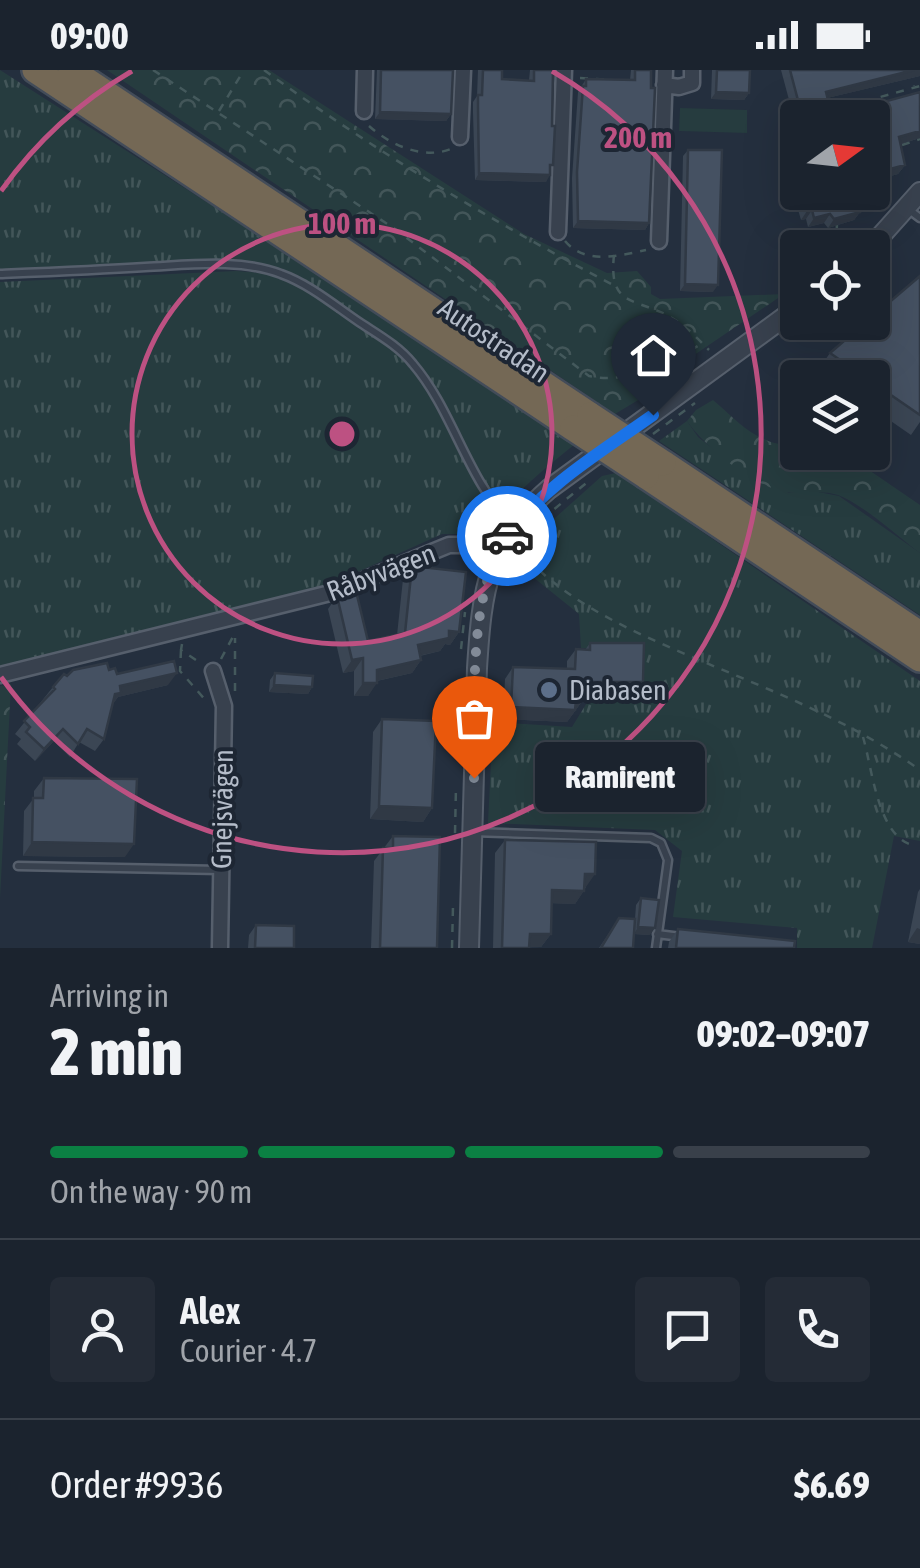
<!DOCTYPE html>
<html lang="en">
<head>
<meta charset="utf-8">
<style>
	:root { --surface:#1b232e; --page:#242b36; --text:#f1f3f6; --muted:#a0a4aa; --line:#39404a; --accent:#0b8043 }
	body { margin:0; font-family:"Asap Condensed",sans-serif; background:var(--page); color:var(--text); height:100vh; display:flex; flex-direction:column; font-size:38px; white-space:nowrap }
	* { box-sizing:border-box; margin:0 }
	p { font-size:32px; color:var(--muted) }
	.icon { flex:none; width:55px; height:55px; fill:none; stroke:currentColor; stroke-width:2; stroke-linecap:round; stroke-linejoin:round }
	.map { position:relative; height:878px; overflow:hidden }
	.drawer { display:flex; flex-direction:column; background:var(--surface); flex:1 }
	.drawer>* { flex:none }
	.needle { width:65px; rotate:75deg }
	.tools { position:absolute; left:780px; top:30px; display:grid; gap:20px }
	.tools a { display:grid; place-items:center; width:110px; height:110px; border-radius:10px; background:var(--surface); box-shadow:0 10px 40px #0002,0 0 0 2px var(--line); font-size:50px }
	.pin { position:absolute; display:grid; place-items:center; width:85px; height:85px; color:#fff; margin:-102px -42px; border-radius:50% 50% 50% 0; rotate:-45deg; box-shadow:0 0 10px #0007 }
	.pin .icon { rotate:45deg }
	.courier { position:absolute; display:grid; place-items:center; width:100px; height:100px; margin:-50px; border:8px solid #1a73e8; border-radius:50%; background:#fff; color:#222; box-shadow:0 2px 12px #0007 }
	.bubble { position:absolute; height:70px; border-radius:10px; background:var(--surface); box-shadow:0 10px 40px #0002,0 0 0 2px var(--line); font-size:32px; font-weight:800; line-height:70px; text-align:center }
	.summary em { font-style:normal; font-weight:800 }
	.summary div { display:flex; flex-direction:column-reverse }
	.summary { display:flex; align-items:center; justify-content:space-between; height:170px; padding:0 50px }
	h1 { font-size:65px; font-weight:800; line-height:75px }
	.bar { display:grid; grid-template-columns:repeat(4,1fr); gap:15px 10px; align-content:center; height:120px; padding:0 50px }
	.bar i { height:12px; border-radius:8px; background:var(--line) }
	.bar .active { background:var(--accent) }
	.bar p { grid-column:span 4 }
	.line { display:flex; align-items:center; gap:25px; padding:0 50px; border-top:2px solid var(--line) }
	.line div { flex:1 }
	.round { display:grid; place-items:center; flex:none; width:105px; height:105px; border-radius:10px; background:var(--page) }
	.status { display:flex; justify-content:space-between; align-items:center; height:70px; padding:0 50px; background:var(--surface); direction:ltr }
	.status svg { height:28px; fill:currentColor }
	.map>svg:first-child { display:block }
</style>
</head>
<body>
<div class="status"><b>09:00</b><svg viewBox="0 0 49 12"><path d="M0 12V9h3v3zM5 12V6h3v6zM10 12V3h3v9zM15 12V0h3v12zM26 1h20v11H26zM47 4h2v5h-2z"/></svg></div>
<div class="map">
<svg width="920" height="878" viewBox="0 0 920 878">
	<defs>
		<pattern id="grass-tufts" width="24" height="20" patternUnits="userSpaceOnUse" patternTransform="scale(2.5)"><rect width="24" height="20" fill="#263c3f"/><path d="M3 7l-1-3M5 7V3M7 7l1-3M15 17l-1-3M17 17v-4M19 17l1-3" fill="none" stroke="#435659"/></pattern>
		<pattern id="forest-crowns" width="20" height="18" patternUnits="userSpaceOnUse" patternTransform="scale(2.5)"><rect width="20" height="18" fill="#263c3f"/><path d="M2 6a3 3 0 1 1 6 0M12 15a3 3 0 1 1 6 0" fill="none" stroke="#435659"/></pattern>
	</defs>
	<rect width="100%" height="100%" fill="#242f3e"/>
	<path fill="url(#grass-tufts)" d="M0,0L230,147L575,374C539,403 504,431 481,471L464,464H442L324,517L0,598V212L236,201L275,204L266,194L224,192L0,200Z
		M687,351L698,367L731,393L789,423L813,421L839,426L920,483V545L659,371Z
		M616,403L920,611V771L894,766L872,878H797V858L673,847L682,781L655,760L488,753L493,652L572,657L588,631L645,627L642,580L581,578L579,544L518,495L527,473L602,406Z"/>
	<path fill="url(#forest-crowns)" d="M107,0H269L524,164L607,203L637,201L651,217V224L660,229L784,224L678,296L682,298L678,306L615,344Z
		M713,330C743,356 757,375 797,376L798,382L844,383L920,435V483C897,466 864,435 838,425C820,419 802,425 785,422C754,417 704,376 687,351L696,340Z
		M11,614L0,828V616Z"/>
	<path fill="#263c3f" d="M680,38L747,40V63L679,61Z"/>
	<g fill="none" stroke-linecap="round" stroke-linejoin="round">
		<defs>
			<path id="service" d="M908,139L920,148
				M0,204C48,202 97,200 145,197C188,195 240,188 281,204C309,214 334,235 359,252C377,264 399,276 413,294C454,342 467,411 513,455
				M473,762L651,768L661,773L668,790L656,878
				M18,796L220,800
				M657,864L681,867"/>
			<path id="minor" d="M664,15L679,17L692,13V0
				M364,41L365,0
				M460,67L463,0
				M558,162L564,0
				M659,171L665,0
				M213,601L224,636L220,878
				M0,605L334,522L449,475H472L495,485"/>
			<path id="tertiary" d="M870,178L920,122
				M469,878L477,598C482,519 487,473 549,419L798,237"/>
			<path id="motorway" d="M35,0L573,358
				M71,0L590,345
				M663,393L920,564
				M646,406L920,589"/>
		</defs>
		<use href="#service" stroke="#565f6c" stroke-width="11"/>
		<use href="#minor" stroke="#565f6c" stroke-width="19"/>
		<use href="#tertiary" stroke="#565f6c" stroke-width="22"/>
		<use href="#motorway" stroke="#434c59" stroke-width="30"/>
		<path stroke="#44595c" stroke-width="2.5" stroke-dasharray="8 8" stroke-linecap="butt" d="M153,0L395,159L589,306C627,315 671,292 703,273
			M264,0C376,82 493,152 615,216
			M910,0L914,16
			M580,8L612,10
			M869,36L873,29L920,16
			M219,41L244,0
			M369,56C390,75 425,91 453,78
			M902,75L920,69
			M565,171C585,195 618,186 646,180
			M836,175L837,154
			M614,185C608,239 637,227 672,248C686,256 698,269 709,280
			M653,364L695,333
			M542,449L590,410
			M470,460L493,445
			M517,478C565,532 627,559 692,587C770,620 851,651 920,700
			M511,489L528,492
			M182,574L181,580L202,594
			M461,579L465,542
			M181,580L180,601L208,633
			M221,589L236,561
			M235,621V568
			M863,667C872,697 877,761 909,774
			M455,763L456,716
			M452,878L453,836"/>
		<use href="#service" stroke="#38414e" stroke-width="6"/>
		<use href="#minor" stroke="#38414e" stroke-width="14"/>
		<use href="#tertiary" stroke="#38414e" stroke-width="18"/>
		<use href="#motorway" stroke="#746855" stroke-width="25"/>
		<defs>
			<path id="motorway-bridge" d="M590,345L663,393
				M573,358L646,406"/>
		</defs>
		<use href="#motorway-bridge" stroke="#434c59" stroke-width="30" stroke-linecap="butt"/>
		<use href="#motorway-bridge" stroke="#746855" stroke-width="25"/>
	</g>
	<path fill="#3b4654" d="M377,0H453L451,44L446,51L375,49Z
		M478,0H502V9L529,10L530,0H553L550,99L546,112L475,110L473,43V32L477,26Z
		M631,0H651L649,153L645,160L573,158L572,108L578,22L586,9L630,10Z
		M712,0H750L749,23L744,30L711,29Z
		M781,0H920V6L827,28L832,46L920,22V68L901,74L905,95L898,104L872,111V48H798V122H858L856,126L860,142L854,150L828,158L824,153L808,157L806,149L801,150L789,108L797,99L784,50L792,41Z
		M688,80L713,222L680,221L683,86Z
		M920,206V352L911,365L872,338V308H829L818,300L830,283Z
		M412,496L459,562L450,575L445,574L440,581L420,586L421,590L412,603L377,611L368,626H354V601L343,603L328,539L337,526L368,571L397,565L403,509Z
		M590,573L643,612L635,624H583V630L567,652L503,649L505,609L513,597L567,599V591L576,579L585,580Z
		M109,600L117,604L168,615L118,627L112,635L104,669L95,681L79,672L70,687L54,671L35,691L17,674L21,669L15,664L53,617L67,606Z
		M275,603L312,617L308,624L269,622L270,610Z
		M382,649L432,738L423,752L370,749L373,662Z
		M44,708L125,787L23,786L24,741L34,728V721Z
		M393,766L437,878H371L374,791Z
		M505,770L586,817L575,834L551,833V864L541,877L493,878L495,783Z
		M920,819V874L908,872L918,822Z
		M641,828L650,865L634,864L633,878H599L619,848L635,849L636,835Z
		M256,855L294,878H248L249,865Z
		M678,859L794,878H668L669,872Z"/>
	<path fill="#303945" d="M914,0H920V6L819,30L826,22Z
		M716,22L749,23L744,30L711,29Z
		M380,42L451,44L446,51L375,49Z
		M920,61V68L893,76L899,67Z
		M905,95L898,104L872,111V104Z
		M479,103L550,105L546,112L475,110Z
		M812,140L806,149L801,150L807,141Z
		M860,142L854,150L828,158L834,149Z
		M830,144L824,153L808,157L814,148Z
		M578,151L649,153L645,160L573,158Z
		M685,214L718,215L713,222L680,221Z
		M449,561L459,562L450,575L445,574L440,581L409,588L418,575Z
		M363,588L354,601L343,603L352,590Z
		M421,590L412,603L367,613L377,600Z
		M177,603L168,615L118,627L112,635L106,637L120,616Z
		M584,612H643L635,624L576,623Z
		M363,613H377L368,626H354Z
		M274,615L312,617L308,624L269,622Z
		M576,630H583L567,652L503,649L511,637Z
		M63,659L54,671L35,691L44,679Z
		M379,736L432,738L423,752L370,749Z
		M32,772L134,774L125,787L23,786Z
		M585,804H595L586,817H576Z
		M552,820L584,821L575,834L542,833Z
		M638,857L655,858L650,865L634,864Z
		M917,858L920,859V874L908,872Z
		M530,864H551L541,877H520Z"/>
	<path fill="#455162" stroke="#303945" stroke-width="2.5" d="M381,0H453L451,44L380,42Z
		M483,0H502V9L534,11V0H553L552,56H555L553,95H550V105L479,103L478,37V25H482Z
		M635,0H651V18H655L649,153L578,151L577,102L583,16H586V9L635,10Z
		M717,0H750L749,23L716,22Z
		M790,0H914L826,22L832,46L920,22V61L899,67L905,95L872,104V48H798V68L790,41L800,38Z
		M688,80H722L718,215L685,214Z
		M802,122H855L860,142L834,149L830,144L814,148L812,140L807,141Z
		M920,206V345L872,312V308H866L830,283L866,252H872V247Z
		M412,496L466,502L459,562L449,561V568L418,575L421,590L377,600V613H363V588L352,590L337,526L356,521L368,571L405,563Z
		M590,573H644L643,612H584L583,630H576L575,640L511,637L513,597L575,599L576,579L590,580Z
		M174,591L177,603L120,616L121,623L115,624L104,669L87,659L78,674L63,659L44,679L26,662L30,657L24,651L55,619L53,617L64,604L67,606L73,600L107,593L109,600L115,598L117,604Z
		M275,603L313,606L312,617L274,615Z
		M382,649L436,651L432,738L379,736Z
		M44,708L137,709L134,774L32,772L33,728H43Z
		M393,766L440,767L437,878H380L383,778H393Z
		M505,770L596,772L595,804H585L584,821L552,820L551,864H530L529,878H502Z
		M641,828L659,830L655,858L638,857Z
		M619,848L635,849L633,878H601Z
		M256,855L294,856V878H255Z
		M678,859L795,871L794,878H676Z"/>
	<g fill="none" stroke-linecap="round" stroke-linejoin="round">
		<path stroke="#828b98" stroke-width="10" stroke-dasharray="0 18" d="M474,708C476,635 466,528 507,466"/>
		<path stroke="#1a73e8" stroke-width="12" d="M507,466C546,414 601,382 653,345"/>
	</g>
	<g fill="none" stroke="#bd5182" stroke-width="5">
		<circle cx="342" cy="364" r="210"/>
		<path d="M1 121A419 419 0 0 1 132 1M552 1A419 419 0 1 1 1 607"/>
	</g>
	<circle fill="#5c6f8a" stroke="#1d2633" stroke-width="4" cx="549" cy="620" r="10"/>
	<g text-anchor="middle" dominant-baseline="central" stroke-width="8" stroke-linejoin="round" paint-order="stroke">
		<g font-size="28" fill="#b4bcc9" stroke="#1d2633">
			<text transform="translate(494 270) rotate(34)">Autostradan</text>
			<text transform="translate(381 502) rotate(-21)">Råbyvägen</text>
			<text transform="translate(222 739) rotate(-89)">Gnejsvägen</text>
		</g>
		<g font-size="28" fill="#b4bcc9" stroke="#1d2633" text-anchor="start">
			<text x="569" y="620">Diabasen</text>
		</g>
	</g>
	<circle cx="342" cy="364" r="15" fill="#bd5182" stroke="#1d2633" stroke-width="5"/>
	<g font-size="30" text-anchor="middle" font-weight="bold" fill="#bd5182" stroke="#1d2633" stroke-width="8" stroke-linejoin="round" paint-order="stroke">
		<text x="638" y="78">200 m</text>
		<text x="342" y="164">100 m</text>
	</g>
</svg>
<div class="tools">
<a><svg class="needle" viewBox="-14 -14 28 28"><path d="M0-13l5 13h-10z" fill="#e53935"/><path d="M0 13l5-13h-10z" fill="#a0a4aa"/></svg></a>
<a><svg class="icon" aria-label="locate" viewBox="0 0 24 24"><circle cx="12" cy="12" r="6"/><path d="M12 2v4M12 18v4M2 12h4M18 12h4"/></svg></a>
<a><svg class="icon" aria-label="layers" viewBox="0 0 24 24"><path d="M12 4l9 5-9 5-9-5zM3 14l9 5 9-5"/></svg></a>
</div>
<div class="pin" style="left:474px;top:708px;background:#ea580c"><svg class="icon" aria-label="bag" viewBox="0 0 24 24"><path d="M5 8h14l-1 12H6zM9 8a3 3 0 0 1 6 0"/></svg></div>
<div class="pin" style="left:653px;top:345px;background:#1f2937"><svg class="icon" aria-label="home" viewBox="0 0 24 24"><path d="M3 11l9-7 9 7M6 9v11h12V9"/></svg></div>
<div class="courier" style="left:507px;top:466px"><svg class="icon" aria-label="car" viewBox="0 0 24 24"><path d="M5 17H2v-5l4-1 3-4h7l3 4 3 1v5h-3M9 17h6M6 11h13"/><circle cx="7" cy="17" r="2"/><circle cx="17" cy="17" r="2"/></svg></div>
<div class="bubble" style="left:535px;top:672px;width:170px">Ramirent</div>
</div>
<section class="drawer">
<div class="summary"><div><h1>2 min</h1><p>Arriving in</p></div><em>09:02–09:07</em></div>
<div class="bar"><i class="active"></i><i class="active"></i><i class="active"></i><i></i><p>On the way · 90 m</p></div>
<div class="line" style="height:180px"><a class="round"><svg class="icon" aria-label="person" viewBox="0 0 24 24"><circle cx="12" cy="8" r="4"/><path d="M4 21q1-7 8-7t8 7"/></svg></a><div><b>Alex</b><p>Courier · 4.7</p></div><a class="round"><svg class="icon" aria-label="chat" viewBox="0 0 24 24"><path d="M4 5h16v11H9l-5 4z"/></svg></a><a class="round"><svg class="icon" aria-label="phone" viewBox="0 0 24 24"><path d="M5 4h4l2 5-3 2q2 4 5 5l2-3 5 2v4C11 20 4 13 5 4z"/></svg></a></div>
<div class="line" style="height:130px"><div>Order #9936</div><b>$6.69</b></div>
</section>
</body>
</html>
